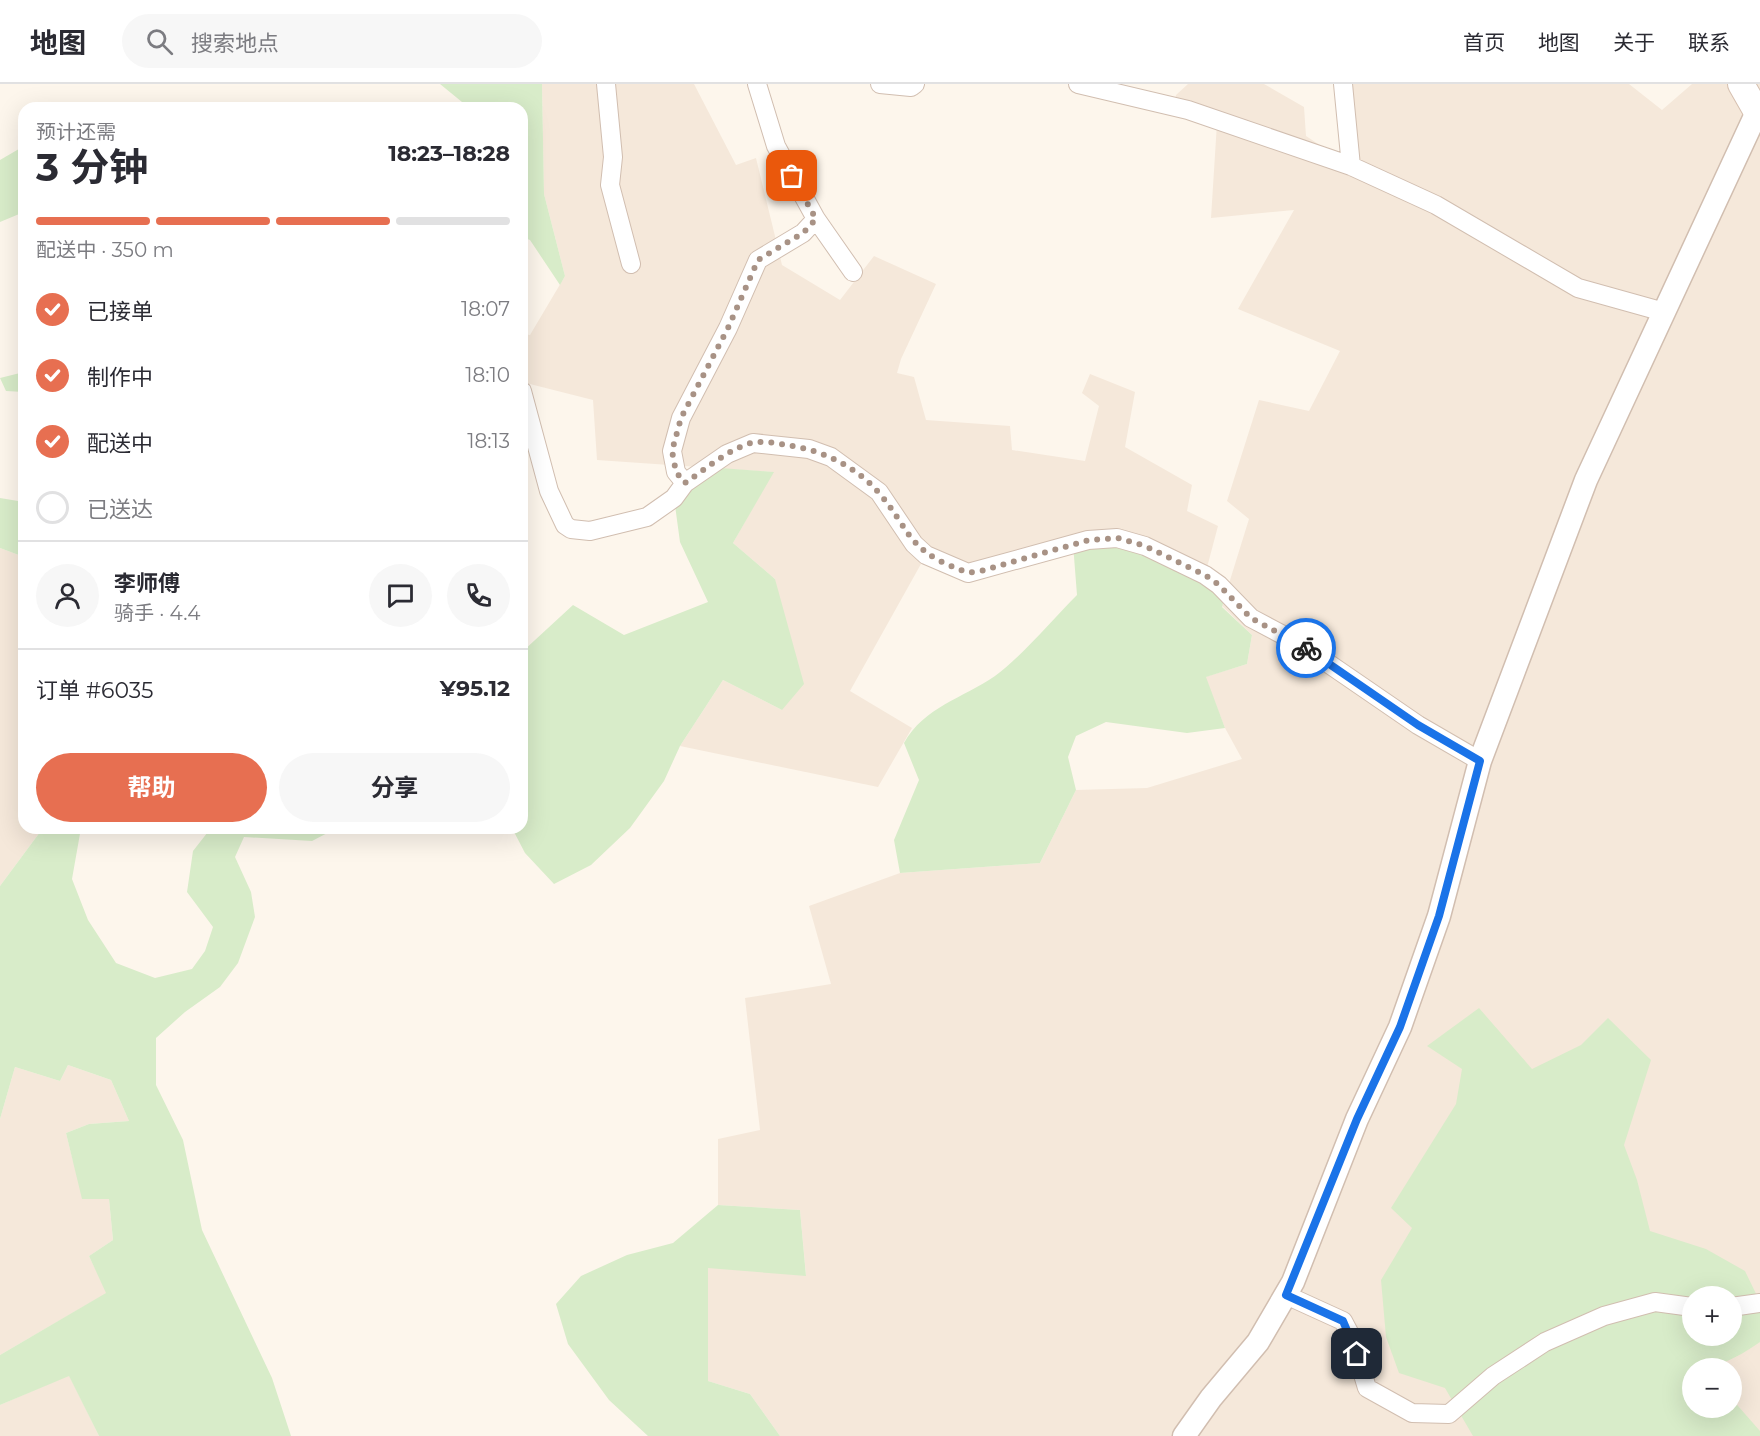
<!DOCTYPE html>
<html lang="zh">
<head>
<meta charset="utf-8">
<style>
	:root { --surface:#fff; --page:#f7f7f7; --text:#2b2b33; --muted:#7c7c81; --line:#e1e1e2; --accent:#e76f51 }
	body { margin:0; font-family:Montserrat,"Noto Sans SC",sans-serif; background:var(--page); color:var(--text); height:100vh; display:flex; flex-direction:column; font-size:22px; white-space:nowrap }
	* { box-sizing:border-box; margin:0 }
	p { font-size:20px; color:var(--muted) }
	.icon { flex:none; width:33px; height:33px; fill:none; stroke:currentColor; stroke-width:2; stroke-linecap:round; stroke-linejoin:round }
	.map { position:relative; flex:1; overflow:hidden }
	.sheet { position:absolute; left:18px; top:18px; width:510px; height:732px; display:flex; flex-direction:column; background:var(--surface); border-radius:18px; box-shadow:0 6px 24px #0002 }
	.sheet>* { flex:none }
	.controls { position:absolute; left:1682px; top:1202px; display:grid; gap:12px }
	.controls a { display:grid; place-items:center; width:60px; height:60px; border-radius:50%; background:var(--surface); box-shadow:0 6px 24px #0002; font-size:30px }
	.pin { position:absolute; display:grid; place-items:center; width:51px; height:51px; color:#fff; margin:-26px; border-radius:12px; box-shadow:0 3px 9px #0006 }
	.courier { position:absolute; display:grid; place-items:center; width:60px; height:60px; margin:-30px; border:4px solid #1a73e8; border-radius:50%; background:#fff; color:#222; box-shadow:0 2px 8px #0007 }
	.head em { font-style:normal; font-weight:700 }
	.head div { display:flex; flex-direction:column-reverse }
	.head { display:flex; align-items:center; justify-content:space-between; height:102px; padding:0 18px }
	h1 { font-size:39px; font-weight:700; line-height:45px }
	.bar { display:grid; grid-template-columns:repeat(4,1fr); gap:9px 6px; align-content:center; height:72px; padding:0 18px }
	.bar i { height:8px; border-radius:4px; background:var(--line) }
	.bar .active { background:var(--accent) }
	.bar p { grid-column:span 4 }
	.line { display:flex; align-items:center; gap:15px; padding:0 18px; border-top:2px solid var(--line) }
	.line div { flex:1 }
	.round { display:grid; place-items:center; flex:none; width:63px; height:63px; border-radius:32px; background:var(--page) }
	ol { padding:0 18px; list-style:none }
	li { display:flex; align-items:center; gap:18px; height:66px }
	li p { margin-inline-start:auto }
	li .icon { padding:6px; border-radius:50%; background:var(--accent); color:#fff; stroke-width:4 }
	li:last-child { color:var(--muted) }
	li i { width:33px; height:33px; border:3px solid var(--line); border-radius:50% }
	.cta { display:flex; gap:12px; margin-top:auto; padding:12px 18px }
	.cta a { flex:1; height:69px; border-radius:36px; background:var(--accent); color:#fff; font-size:24px; font-weight:700; line-height:69px; text-align:center }
	.cta a+a { background:var(--page); color:var(--text) }
	header { display:flex; align-items:center; gap:36px; box-sizing:border-box; height:84px; padding:0 30px; background:var(--surface); border-bottom:2px solid var(--line) }
	header strong { font-size:28px }
	nav { display:flex; gap:33px; margin-inline-start:auto; font-size:21px }
	.search { width:420px; height:54px; background:var(--page); display:flex; align-items:center; gap:15px; box-sizing:border-box; padding:0 21px; border-radius:33px; color:var(--muted); font-size:22px }
	.map>svg:first-child { display:block }
</style>
</head>
<body>
<header>
<strong>地图</strong>
<div class="search"><svg class="icon" aria-label="search" viewBox="0 0 24 24"><circle cx="10" cy="10" r="6"/><path d="M15 15l6 6"/></svg>搜索地点</div>
<nav><a>首页</a><a>地图</a><a>关于</a><a>联系</a></nav>
</header>
<div class="map">
<svg width="1760" height="1352" viewBox="0 0 1760 1352">
	<rect width="100%" height="100%" fill="#fdf6ec"/>
	<path fill="#f5e8da" fill-rule="evenodd" d="M542,0H694L736,81L756,74L782,181L840,216L874,172L936,200L901,275L897,289L914,293L926,336L1010,342L1012,366L1085,377L1099,322L1082,309L1090,290L1135,308L1125,363L1192,401L1187,427L1218,442L1205,491L1117,454L977,488L926,471L850,607L912,644L878,703L680,662L723,596L782,626L775,495L733,459L773,388L597,376L593,316L522,298V250L530,251L565,192L544,110Z
		M1188,0H1264L1304,23L1306,52L1350,81L1343,0H1629L1662,26L1692,0H1760V1352H780L750,1310L708,1297V1183L806,1191L800,1126L718,1121V1055L760,1046L745,914L831,900L809,822L900,789L1040,779L1076,706L1147,704L1242,675L1225,644L1205,593L1247,580L1252,551L1222,522L1249,435L1227,417L1259,316L1309,327L1340,267L1238,225L1294,126L1211,134L1217,39L1173,28L1176,11ZM1692,1212H1731V1251H1692ZM1692,1284H1731V1323H1692Z
		M0,464L24,473V744H43L0,802Z
		M68,981L111,996L129,1037L89,1040L66,1049L73,1077L109,1115L113,1156L89,1172L107,1209L0,1271V1035L15,983L60,997Z
		M69,1291L99,1352H0V1321Z"/>
	<path fill="#d8ecc9" fill-rule="evenodd" d="M440,0H542L544,110L565,192L560,201L530,156L522,153V24H465L462,18Z
		M24,62V128L0,138V76Z
		M24,288V308L6,307L0,294Z
		M707,383L774,388L733,459L775,495L804,600L782,626L723,596L680,662L664,697L630,744L591,781L554,800L525,769L512,744H522V568L573,521L624,551L708,518L680,458L674,414Z
		M0,414L24,418V473L0,464Z
		M1117,454L1226,509L1222,523L1252,551L1247,580L1206,593L1225,644L1187,649L1106,638L1076,652L1068,673L1076,706L1040,779L900,789L894,756L919,696L904,659C924,623 963,614 995,592C1021,573 1054,534 1077,511L1073,460Z
		M43,744H81L72,795L88,836L116,879L155,894L192,885L205,867L213,843L187,808L193,767L211,744H337L312,757L244,753L235,773L251,808L255,833L238,879L220,903L185,928L156,954V1001L183,1056L202,1146L272,1294L291,1352H99L69,1292L0,1321V1271L106,1209L89,1172L113,1156L109,1115H82L66,1049L89,1040L129,1037L111,996L68,981L60,997L15,983L0,1035V802Z
		M1479,924L1532,985L1581,961L1608,934L1651,976L1624,1061L1637,1096L1650,1147L1706,1165L1745,1187L1760,1218V1258C1738,1273 1719,1284 1692,1284V1323H1731V1314L1760,1347V1352H1473L1445,1304L1399,1289L1386,1253L1381,1196L1412,1144L1391,1124L1456,1020L1462,985L1427,962ZM1692,1212H1731V1251H1692Z
		M718,1121L800,1126L806,1192L708,1184V1297L750,1310L780,1352H648L609,1316L568,1260L556,1220L581,1192L627,1171L673,1159Z"/>
	<g fill="none" stroke-linecap="round" stroke-linejoin="round">
		<defs>
			<path id="minor" d="M606,0L613,73L610,101L631,180
				M757,0L776,62L816,135L853,188
				M880,0L911,3L915,0
				M1078,0L1188,26L1351,82L1436,121L1578,204L1664,228
				M1343,0L1351,82
				M522,307L549,407L565,441L571,445L590,447L647,433L674,414L685,399L727,370L753,359L809,365L831,373L879,408L914,460L926,471L968,489L1088,456L1117,454L1145,462L1205,491L1219,501L1251,534L1300,560L1418,641L1480,677
				M685,399L676,388L672,367L681,334L728,244L758,176L803,149L816,135
				M1286,1211L1343,1237L1352,1254L1367,1304L1412,1329L1449,1330L1493,1292L1545,1258L1604,1232L1655,1218L1692,1223
				M1731,1223L1760,1219"/>
			<path id="tertiary" d="M1184,1352L1211,1314L1258,1258L1293,1198L1357,1035L1400,943L1439,832L1480,677L1586,396L1757,28"/>
			<path id="secondary" d="M1741,0L1757,28L1760,24"/>
		</defs>
		<use href="#minor" stroke="#d1beb0" stroke-width="20"/>
		<use href="#tertiary" stroke="#d1beb0" stroke-width="25"/>
		<use href="#secondary" stroke="#d6c0b0" stroke-width="28"/>
		<use href="#minor" stroke="#fff" stroke-width="18"/>
		<use href="#tertiary" stroke="#fff" stroke-width="22"/>
		<use href="#secondary" stroke="#fff" stroke-width="26"/>
	</g>
	<g fill="none" stroke-linecap="round" stroke-linejoin="round">
		<path stroke="#a89285" stroke-width="6" stroke-dasharray="0 10.8" d="M792,92L816,135L803,149L758,176L728,244L681,334L672,367L676,388L685,399C706,385 727,366 751,359C763,356 781,360 792,362C824,367 858,384 879,409C907,441 907,464 951,482C960,486 966,489 977,488L1089,456L1118,454L1145,462L1205,491L1219,501L1251,534L1306,564"/>
		<path stroke="#1a73e8" stroke-width="8" d="M1306,564L1418,641L1480,677L1439,832L1400,943L1357,1035L1286,1211L1343,1237L1357,1270"/>
	</g>
</svg>
<div class="controls">
<a>+</a>
<a>−</a>
</div>
<div class="pin" style="left:792px;top:92px;background:#ea580c"><svg class="icon" aria-label="bag" viewBox="0 0 24 24"><path d="M5 8h14l-1 12H6zM9 8a3 3 0 0 1 6 0"/></svg></div>
<div class="pin" style="left:1357px;top:1270px;background:#1f2937"><svg class="icon" aria-label="home" viewBox="0 0 24 24"><path d="M3 11l9-7 9 7M6 9v11h12V9"/></svg></div>
<div class="courier" style="left:1306px;top:564px"><svg class="icon" aria-label="bike" viewBox="0 0 24 24"><circle cx="6" cy="16" r="4"/><circle cx="18" cy="16" r="4"/><path d="M6 16l4-8h5l3 8M10 8l3 8H6M13 5h3"/></svg></div>
<section class="sheet">
<div class="head"><div><h1>3 分钟</h1><p>预计还需</p></div><em>18:23–18:28</em></div>
<div class="bar"><i class="active"></i><i class="active"></i><i class="active"></i><i></i><p>配送中 · 350 m</p></div>
<ol>
<li><svg class="icon" aria-label="check" viewBox="0 0 24 24"><path d="M5 12l5 5 9-10"/></svg>已接单<p>18:07</p></li>
<li><svg class="icon" aria-label="check" viewBox="0 0 24 24"><path d="M5 12l5 5 9-10"/></svg>制作中<p>18:10</p></li>
<li><svg class="icon" aria-label="check" viewBox="0 0 24 24"><path d="M5 12l5 5 9-10"/></svg>配送中<p>18:13</p></li>
<li><i></i>已送达</li>
</ol>
<div class="line" style="height:108px"><a class="round"><svg class="icon" aria-label="person" viewBox="0 0 24 24"><circle cx="12" cy="8" r="4"/><path d="M4 21q1-7 8-7t8 7"/></svg></a><div><b>李师傅</b><p>骑手 · 4.4</p></div><a class="round"><svg class="icon" aria-label="chat" viewBox="0 0 24 24"><path d="M4 5h16v11H9l-5 4z"/></svg></a><a class="round"><svg class="icon" aria-label="phone" viewBox="0 0 24 24"><path d="M5 4h4l2 5-3 2q2 4 5 5l2-3 5 2v4C11 20 4 13 5 4z"/></svg></a></div>
<div class="line" style="height:78px"><div>订单 #6035</div><b>¥95.12</b></div>
<div class="cta"><a>帮助</a><a>分享</a></div>
</section>
</div>
</body>
</html>
